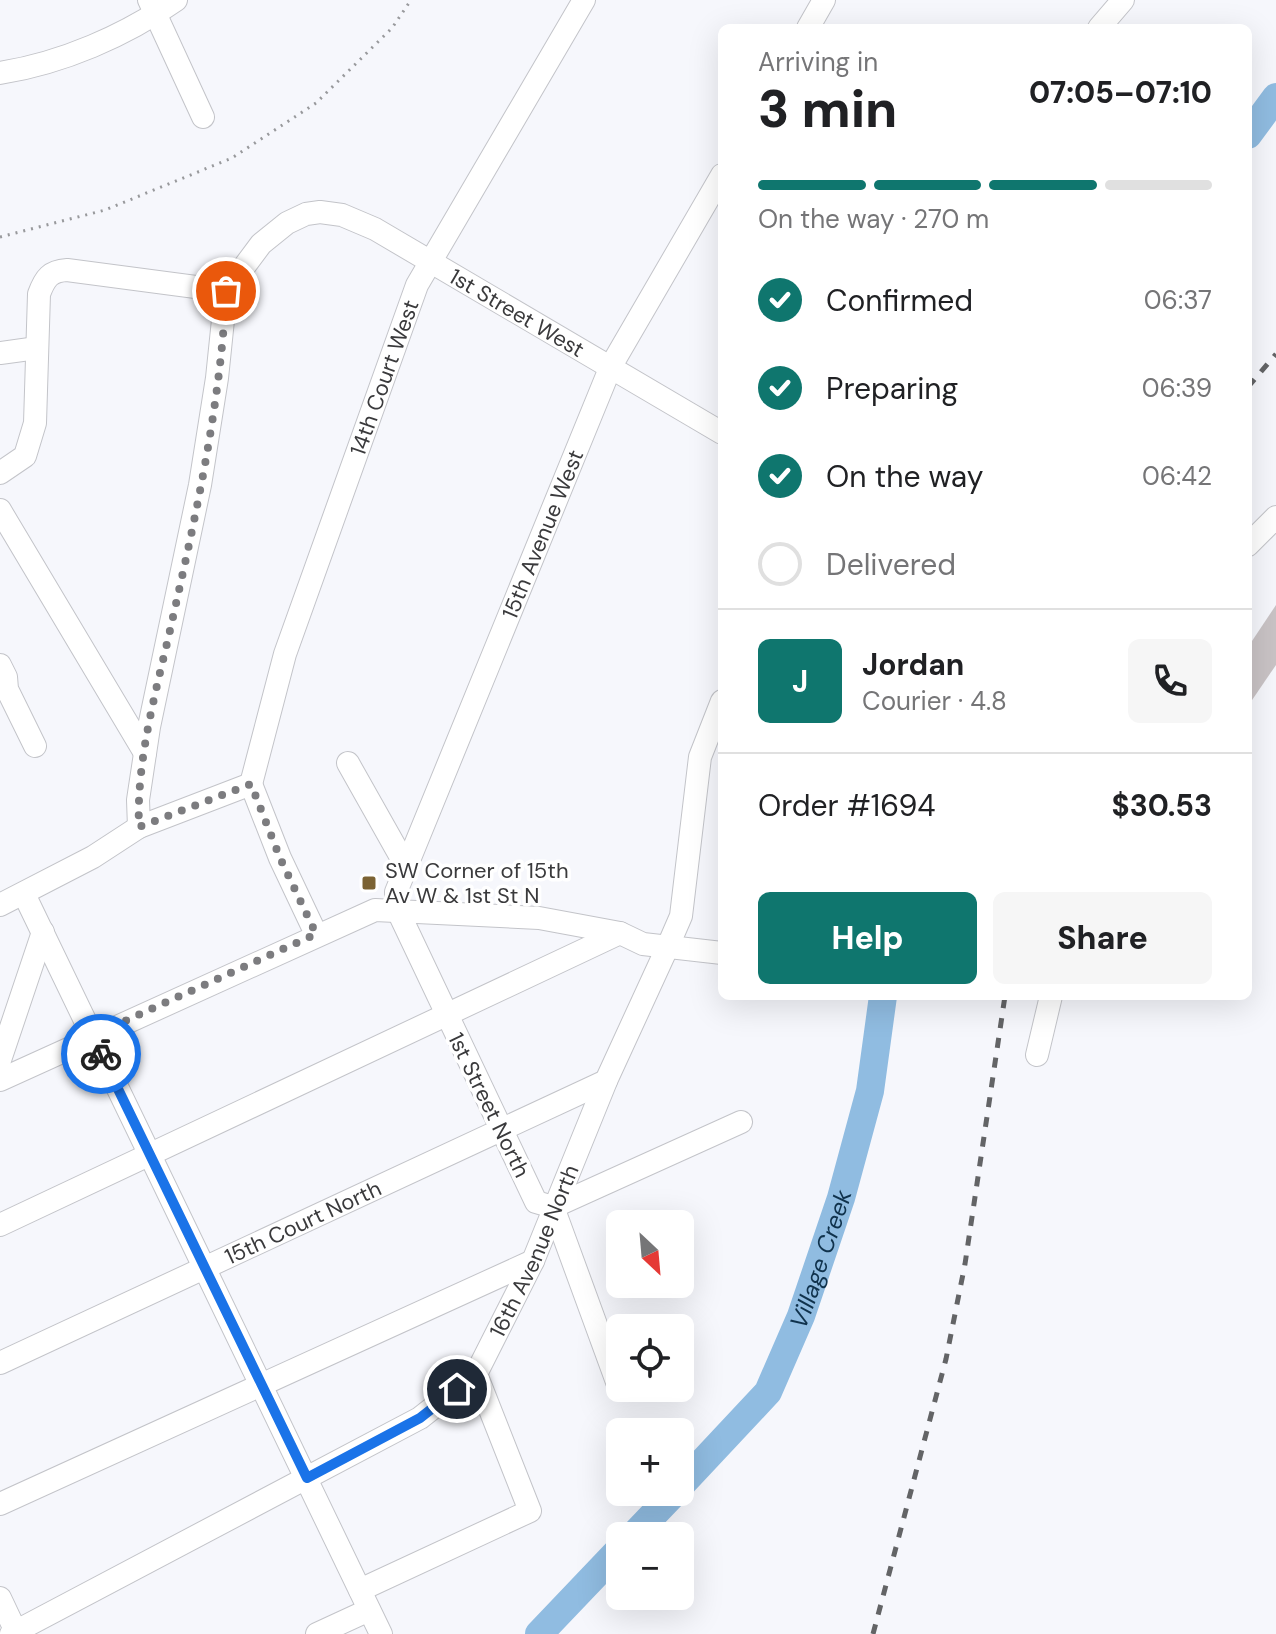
<!DOCTYPE html>
<html lang="en">
<head>
<meta charset="utf-8">
<style>
	:root { --surface:#fff; --page:#f6f6f6; --text:#202124; --muted:#757577; --line:#e0e0e0; --accent:#0f766e }
	body { margin:0; font-family:"DM Sans",sans-serif; background:var(--page); color:var(--text); height:100vh; display:flex; flex-direction:column; font-size:30px; white-space:nowrap }
	* { box-sizing:border-box; margin:0 }
	p { font-size:26px; color:var(--muted) }
	.icon { flex:none; width:44px; height:44px; fill:none; stroke:currentColor; stroke-width:2; stroke-linecap:round; stroke-linejoin:round }
	.map { position:relative; flex:1; overflow:hidden }
	.side { position:absolute; left:718px; top:24px; width:534px; height:976px; display:flex; flex-direction:column; background:var(--surface); border-radius:12px; box-shadow:0 8px 32px #0002 }
	.side>* { flex:none }
	.needle { width:52px; rotate:154deg }
	.buttons { position:absolute; left:606px; top:1210px; display:grid; gap:16px }
	.buttons a { display:grid; place-items:center; width:88px; height:88px; border-radius:12px; background:var(--surface); box-shadow:0 8px 32px #0002; font-size:40px }
	.pin { position:absolute; display:grid; place-items:center; width:68px; height:68px; color:#fff; margin:-34px; border:4px solid #fff; border-radius:50%; box-shadow:0 2px 8px #0007 }
	.courier { position:absolute; display:grid; place-items:center; width:80px; height:80px; margin:-40px; border:6px solid #1a73e8; border-radius:50%; background:#fff; color:#222; box-shadow:0 2px 10px #0007 }
	.summary em { font-style:normal; font-weight:800 }
	.summary div { display:flex; flex-direction:column-reverse }
	.summary { display:flex; align-items:center; justify-content:space-between; height:136px; padding:0 40px }
	h1 { font-size:52px; font-weight:800; line-height:60px }
	.bar { display:grid; grid-template-columns:repeat(4,1fr); gap:12px 8px; align-content:center; height:96px; padding:0 40px }
	.bar i { height:10px; border-radius:6px; background:var(--line) }
	.bar .active { background:var(--accent) }
	.bar p { grid-column:span 4 }
	.line { display:flex; align-items:center; gap:20px; padding:0 40px; border-top:2px solid var(--line) }
	.line div { flex:1 }
	.round { display:grid; place-items:center; flex:none; width:84px; height:84px; border-radius:12px; background:var(--page) }
	ol { padding:0 40px; list-style:none }
	li { display:flex; align-items:center; gap:24px; height:88px }
	li p { margin-inline-start:auto }
	li .icon { padding:8px; border-radius:50%; background:var(--accent); color:#fff; stroke-width:4 }
	li:last-child { color:var(--muted) }
	li i { width:44px; height:44px; border:4px solid var(--line); border-radius:50% }
	.button { display:flex; gap:16px; margin-top:auto; padding:16px 40px }
	.button a { flex:1; height:92px; border-radius:12px; background:var(--accent); color:#fff; font-size:32px; font-weight:800; line-height:92px; text-align:center }
	.button a+a { background:var(--page); color:var(--text) }
	.map>svg:first-child { display:block }
</style>
</head>
<body>
<div class="map">
<svg width="1276" height="1634" viewBox="0 0 1276 1634">
	<rect width="100%" height="100%" fill="#f6f7fc"/>
	<g fill="none" stroke-linecap="round" stroke-linejoin="round">
		<g stroke="#90bce1" stroke-width="28">
			<path d="M1248,135L1276,97"/>
			<path id="s1" d="M680,1486L768,1392L801,1316L841,1198L870,1091L883,996"/>
			<path d="M633,1536L675,1492"/>
			<path d="M539,1634L620,1549"/>
		</g>
	</g>
	<path fill="#c9c3c5" d="M1276,605V665L1248,706V647Z"/>
	<g fill="none" stroke-linecap="round" stroke-linejoin="round">
		<defs>
			<g id="minor">
				<path d="M149,0L203,117"/>
				<path d="M808,28L824,0"/>
				<path d="M1099,28L1123,0"/>
				<path d="M0,73C62,63 125,36 176,0"/>
				<path d="M0,353L37,348"/>
				<path d="M0,473L25,456L35,423L39,294C45,278 50,271 67,270L226,291"/>
				<path d="M0,510L145,753"/>
				<path d="M1248,545L1276,517"/>
				<path d="M0,665L6,677L7,689L35,746"/>
				<path d="M348,763L406,866"/>
				<path id="s2" d="M251,784L285,654L417,285L584,0"/>
				<path d="M251,784L280,858L316,934"/>
				<path id="s3" d="M139,827L138,800L149,727L200,485L217,378L226,291L261,244L287,223L306,214L320,212L342,215L375,229L722,433"/>
				<path d="M24,894L381,1634"/>
				<path d="M0,905L93,857L139,827L251,784"/>
				<path d="M1037,1055L1051,996"/>
				<path d="M0,1060L43,932"/>
				<path d="M0,1080L375,910L539,918L620,933L643,944L722,953"/>
				<path d="M553,1207L741,1122"/>
				<path d="M0,1225L620,933"/>
				<path id="s4" d="M0,1363L606,1081"/>
				<path id="s5" d="M617,1382L553,1207L536,1202L397,909L396,892L611,366L722,175"/>
				<path d="M0,1504L533,1261"/>
				<path d="M360,1590L530,1511L476,1374"/>
				<path d="M0,1598L17,1634"/>
				<path id="s6" d="M11,1634L420,1418L476,1374L533,1261L606,1081L668,946L681,916L700,757L722,701"/>
				<path d="M317,1634L369,1610"/>
			</g>
		</defs>
		<use href="#minor" stroke="#c3c4c9" stroke-width="24"/>
		<path stroke="#98999c" stroke-width="3" stroke-dasharray="2 6" stroke-linecap="butt" d="M0,237L105,210L232,158L316,103L392,28L411,0"/>
		<use href="#minor" stroke="#fff" stroke-width="22"/>
		<path stroke="#636466" stroke-width="5" stroke-dasharray="10 10" stroke-linecap="butt" d="M1248,387L1276,354
			M873,1634L946,1359L965,1264L1005,996"/>
	</g>
	<g fill="none" stroke-linecap="round" stroke-linejoin="round">
		<path stroke="#7c7c7f" stroke-width="8" stroke-dasharray="0 14.4" d="M101,1054L92,1036L316,934L280,858L251,784L139,827C136,757 158,685 173,617C197,511 221,400 226,291"/>
		<path stroke="#1a73e8" stroke-width="10" d="M101,1054L307,1478L420,1418L457,1389"/>
	</g>
	<rect fill="#7b6233" stroke="#fff" stroke-width="3" x="361" y="875" width="16" height="16" rx="4"/>
	<g text-anchor="middle" dominant-baseline="central" stroke-width="7" stroke-linejoin="round" paint-order="stroke">
		<g font-size="22" fill="#3a3a3c" stroke="#fff">
			<text stroke="none"><textPath href="#s3" startOffset="894">1st Street West</textPath></text>
			<text stroke="none"><textPath href="#s2" startOffset="428">14th Court West</textPath></text>
			<text stroke="none"><textPath href="#s5" startOffset="932">15th Avenue West</textPath></text>
			<text transform="translate(489 1105) rotate(64)">1st Street North</text>
			<text stroke="none"><textPath href="#s4" startOffset="334">15th Court North</textPath></text>
			<text stroke="none"><textPath href="#s6" startOffset="670">16th Avenue North</textPath></text>
		</g>
		<g font-size="22" fill="#3a3a3c" stroke="#fff" text-anchor="start">
			<text x="385" y="870">SW Corner of 15th<tspan x="385" dy="25">Av W &amp; 1st St N</tspan></text>
		</g>
		<g font-size="24" font-style="italic" fill="#10324c" stroke="#fff">
			<text stroke="none"><textPath href="#s1" startOffset="272">Village Creek</textPath></text>
		</g>
	</g>
</svg>
<div class="buttons">
<a><svg class="needle" viewBox="-14 -14 28 28"><path d="M0-13l5 13h-10z" fill="#e53935"/><path d="M0 13l5-13h-10z" fill="#757577"/></svg></a>
<a><svg class="icon" aria-label="locate" viewBox="0 0 24 24"><circle cx="12" cy="12" r="6"/><path d="M12 2v4M12 18v4M2 12h4M18 12h4"/></svg></a>
<a>+</a>
<a>−</a>
</div>
<div class="pin" style="left:226px;top:291px;background:#ea580c"><svg class="icon" aria-label="bag" viewBox="0 0 24 24"><path d="M5 8h14l-1 12H6zM9 8a3 3 0 0 1 6 0"/></svg></div>
<div class="pin" style="left:457px;top:1389px;background:#1f2937"><svg class="icon" aria-label="home" viewBox="0 0 24 24"><path d="M3 11l9-7 9 7M6 9v11h12V9"/></svg></div>
<div class="courier" style="left:101px;top:1054px"><svg class="icon" aria-label="bike" viewBox="0 0 24 24"><circle cx="6" cy="16" r="4"/><circle cx="18" cy="16" r="4"/><path d="M6 16l4-8h5l3 8M10 8l3 8H6M13 5h3"/></svg></div>
<section class="side">
<div class="summary"><div><h1>3 min</h1><p>Arriving in</p></div><em>07:05–07:10</em></div>
<div class="bar"><i class="active"></i><i class="active"></i><i class="active"></i><i></i><p>On the way · 270 m</p></div>
<ol>
<li><svg class="icon" aria-label="check" viewBox="0 0 24 24"><path d="M5 12l5 5 9-10"/></svg>Confirmed<p>06:37</p></li>
<li><svg class="icon" aria-label="check" viewBox="0 0 24 24"><path d="M5 12l5 5 9-10"/></svg>Preparing<p>06:39</p></li>
<li><svg class="icon" aria-label="check" viewBox="0 0 24 24"><path d="M5 12l5 5 9-10"/></svg>On the way<p>06:42</p></li>
<li><i></i>Delivered</li>
</ol>
<div class="line" style="height:144px"><b class="round" style="background:var(--accent);color:#fff">J</b><div><b>Jordan</b><p>Courier · 4.8</p></div><a class="round"><svg class="icon" aria-label="phone" viewBox="0 0 24 24"><path d="M5 4h4l2 5-3 2q2 4 5 5l2-3 5 2v4C11 20 4 13 5 4z"/></svg></a></div>
<div class="line" style="height:104px"><div>Order #1694</div><b>$30.53</b></div>
<div class="button"><a>Help</a><a>Share</a></div>
</section>
</div>
</body>
</html>
